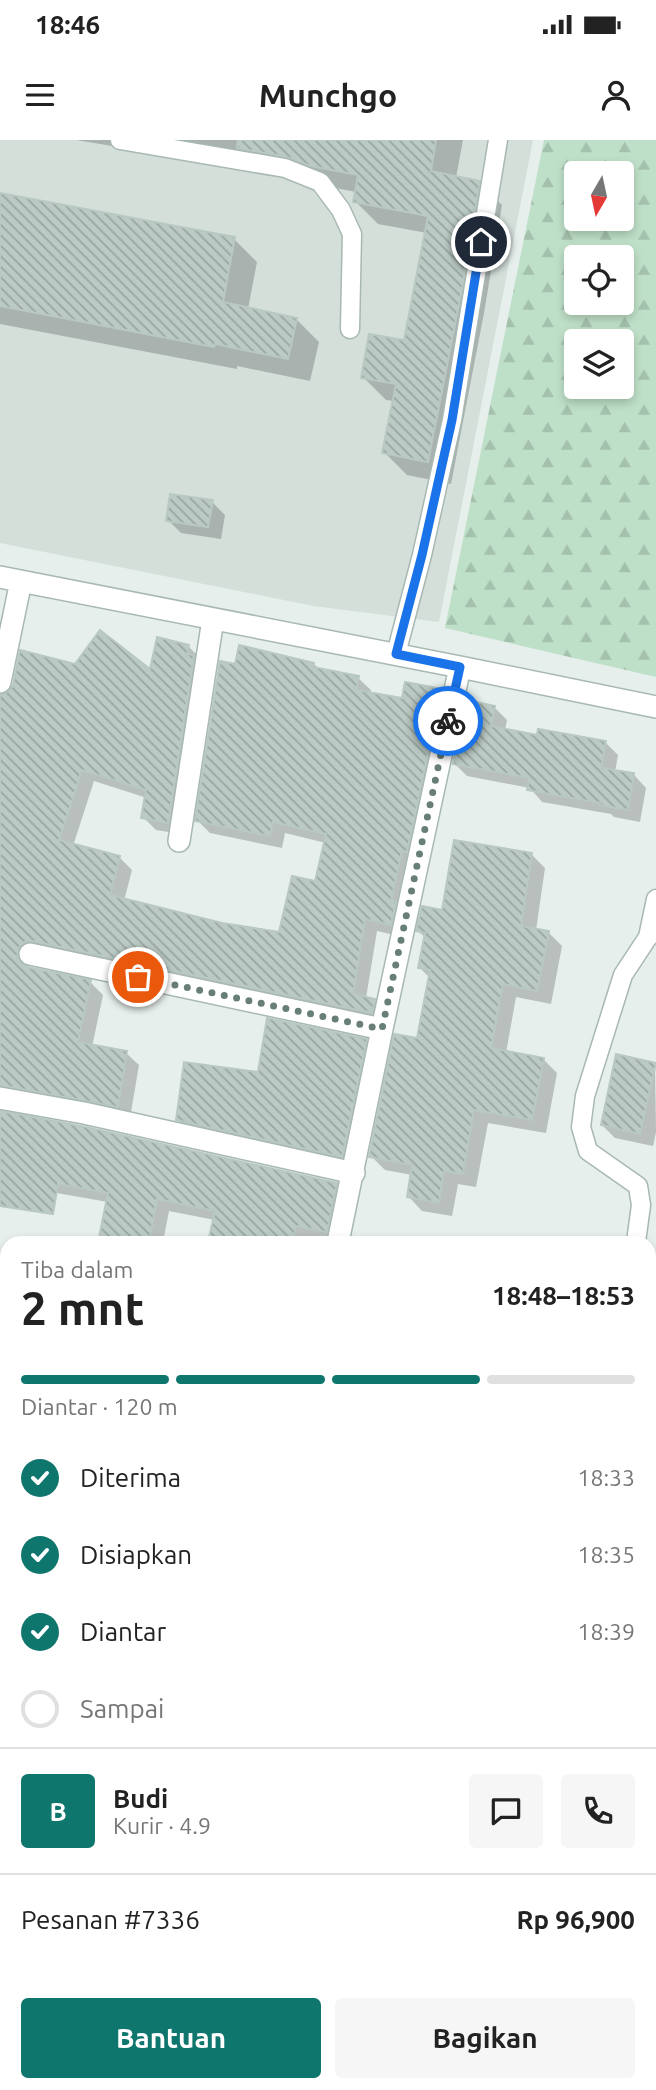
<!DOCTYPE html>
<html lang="id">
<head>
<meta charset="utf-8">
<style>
	:root { --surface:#fff; --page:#f6f6f6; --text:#222; --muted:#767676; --line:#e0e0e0; --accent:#0f766e }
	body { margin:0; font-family:Ubuntu,sans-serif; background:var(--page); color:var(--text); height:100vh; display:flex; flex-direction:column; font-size:26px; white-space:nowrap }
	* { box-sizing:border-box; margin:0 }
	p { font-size:23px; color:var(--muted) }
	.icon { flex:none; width:38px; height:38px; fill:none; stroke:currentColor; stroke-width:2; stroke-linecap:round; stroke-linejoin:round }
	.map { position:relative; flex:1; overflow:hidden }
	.details { position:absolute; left:0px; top:1096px; width:656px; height:856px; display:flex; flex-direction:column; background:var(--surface); border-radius:21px 21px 0 0; box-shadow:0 4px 10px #0003 }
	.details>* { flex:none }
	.needle { width:46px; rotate:189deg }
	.tools { position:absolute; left:564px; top:21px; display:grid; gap:14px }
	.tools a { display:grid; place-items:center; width:70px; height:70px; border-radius:7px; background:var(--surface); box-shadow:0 4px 10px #0003; font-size:35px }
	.pin { position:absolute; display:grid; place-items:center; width:60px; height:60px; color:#fff; margin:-30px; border:4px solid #fff; border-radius:50%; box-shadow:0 2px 7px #0007 }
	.courier { position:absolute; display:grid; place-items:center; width:70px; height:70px; margin:-35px; border:5px solid #1a73e8; border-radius:50%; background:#fff; color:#222; box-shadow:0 2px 9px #0007 }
	.headline em { font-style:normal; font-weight:700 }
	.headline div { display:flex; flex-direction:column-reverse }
	.headline { display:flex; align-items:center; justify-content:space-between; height:119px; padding:0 21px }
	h1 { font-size:46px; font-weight:700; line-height:52px }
	.bar { display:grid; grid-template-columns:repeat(4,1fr); gap:10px 7px; align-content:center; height:84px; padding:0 21px }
	.bar i { height:9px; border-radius:5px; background:var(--line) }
	.bar .current { background:var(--accent) }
	.bar p { grid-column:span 4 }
	.line { display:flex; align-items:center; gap:18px; padding:0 21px; border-top:2px solid var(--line) }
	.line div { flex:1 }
	.round { display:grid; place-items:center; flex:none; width:74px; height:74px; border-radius:7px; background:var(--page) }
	ol { padding:0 21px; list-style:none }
	li { display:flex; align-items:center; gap:21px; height:77px }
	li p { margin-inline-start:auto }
	li .icon { padding:7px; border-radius:50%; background:var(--accent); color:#fff; stroke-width:4 }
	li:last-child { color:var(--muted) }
	li i { width:38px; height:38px; border:4px solid var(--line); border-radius:50% }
	.button { display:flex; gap:14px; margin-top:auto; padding:14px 21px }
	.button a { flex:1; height:80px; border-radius:7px; background:var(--accent); color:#fff; font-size:28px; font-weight:700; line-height:80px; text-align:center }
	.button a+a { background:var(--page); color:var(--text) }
	.status { display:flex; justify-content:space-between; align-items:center; height:49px; padding:0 35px; background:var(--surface); direction:ltr }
	.status svg { height:19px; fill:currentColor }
	header { display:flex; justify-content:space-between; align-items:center; height:91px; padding:0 21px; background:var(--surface); font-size:32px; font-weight:700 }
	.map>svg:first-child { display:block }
</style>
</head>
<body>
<div class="status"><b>18:46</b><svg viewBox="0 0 49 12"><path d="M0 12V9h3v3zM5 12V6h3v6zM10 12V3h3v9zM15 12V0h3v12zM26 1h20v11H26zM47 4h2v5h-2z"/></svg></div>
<header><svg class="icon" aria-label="menu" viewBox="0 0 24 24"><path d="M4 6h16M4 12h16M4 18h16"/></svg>Munchgo<svg class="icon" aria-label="person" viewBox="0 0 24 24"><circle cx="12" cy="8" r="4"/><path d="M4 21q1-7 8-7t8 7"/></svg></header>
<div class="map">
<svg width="656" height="1950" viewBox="0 0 656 1950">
	<defs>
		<pattern id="forest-firs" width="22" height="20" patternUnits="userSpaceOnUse" patternTransform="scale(1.75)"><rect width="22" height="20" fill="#bfe0c8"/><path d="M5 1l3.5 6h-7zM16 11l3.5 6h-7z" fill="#a4c1ad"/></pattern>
		<pattern id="building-back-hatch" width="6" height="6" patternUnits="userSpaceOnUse" patternTransform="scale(1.75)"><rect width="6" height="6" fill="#bbcac4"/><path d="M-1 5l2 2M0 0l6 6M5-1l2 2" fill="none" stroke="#98a6a0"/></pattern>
	</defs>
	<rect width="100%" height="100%" fill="#e6efeb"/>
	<path fill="#d4dfda" d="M0,0H533L439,482L313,466L0,403Z
		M7,1788V1944H320L335,1950H0V1792Z"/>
	<path fill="url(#forest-firs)" fill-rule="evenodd" d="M544,0H656V537L445,488ZM576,33H621V79H576ZM576,117H621V163H576ZM576,201H621V247H576Z"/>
	<path fill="#0003" d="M76,0H463L456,38L479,42L502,65L484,173L451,344L407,335L384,312L394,261L386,260L363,237L405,202L427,93L378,84L355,61L356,52L335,48L311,39Z
		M0,55L234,99L257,122L248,169L296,179L319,202L310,241L237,226V229L0,184Z
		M212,362L225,375L221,399L181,393L168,380Z
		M188,506L201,519L181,694L156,690L143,677L147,658L94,641L73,706L119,717L132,730L124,761L222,785L280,794L316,744L326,703L285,693L282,708L210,693L197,680L236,526L314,524L320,530L358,538L371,550L370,554L403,560L437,550L450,562L403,797L377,791L366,858L374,860L387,873L384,885L29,824V829L90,842L103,855L92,907L126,913L139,925L130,978L0,966V556L75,526L152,532Z
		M494,567L507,580L505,590L539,597L605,602L618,615L615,632L634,635L646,648L640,682L614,677L611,674L542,662L530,648L467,636L454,623Z
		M531,714L545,728L536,790L548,792L562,806L551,864L516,857L506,913L543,919L557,933L546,993L488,983L476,1047L458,1044L452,1076L422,1071L409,1057L412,1035L385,1030L371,1016L418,900L430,838L420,828L426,798L418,791Z
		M366,901L379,914L355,1029L191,992L177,979L260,934Z
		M655,924L656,992L653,1006L615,998L602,985Z
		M0,972L336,1044L348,1057L329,1102H210L215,1080L169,1071L163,1102H100L108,1062L51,1052L0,1028Z
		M656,1152V1196L649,1190Z
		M0,1185L7,1186V1320L0,1318Z
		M4,1422L7,1423V1518L0,1516V1434H2Z
		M7,1694V1732L4,1729Z
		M33,1944H154L171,1950H45Z"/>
	<path fill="url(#building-back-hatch)" stroke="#b8c9c2" stroke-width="2" d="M238,0H436L431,31L480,41L462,149L428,322L382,313L396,244L361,238L369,194L404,200L428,76L353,62L358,35L310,26L287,17L237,8Z
		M0,53L235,97L223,162L297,178L288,219L215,204L214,207L0,166Z
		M170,354L213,360L208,387L166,381Z
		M100,490L150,529L157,497L189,505L187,514L194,515L168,683L141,678L146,650L82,630L59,700L120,716L110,755L222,783L279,792L292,736L315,741L326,694L273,682L270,696L195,681L220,521L235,524L239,505L314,523L313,527L359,536L356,550L402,558L405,542L438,548L437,555L440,556L407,712L402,711L391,761L396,762L391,785L365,779L353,854L375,859L372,873L33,801L25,802L20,806L17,817L21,823L27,827L91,840L78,902L127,911L118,967L0,945V555L9,551L13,545L20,510L75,524Z
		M466,560L495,566L491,586L537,595L538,589L606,601L601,628L634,633L628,670L599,665L600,663L527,650L529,638L453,624Z
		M454,700L532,713L521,786L549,791L537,851L503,844L491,908L544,918L532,980L474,970L463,1034L444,1031L439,1063L407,1057L412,1025L369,1017L394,894L417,898L430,830L418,828L425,793L416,791L422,766L442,770Z
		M267,878L367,899L342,1017L176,980L184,922L258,932Z
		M616,914L656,923L640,994L601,985Z
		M0,971L81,986L337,1043L327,1092L296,1086L293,1102H208L215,1071L157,1059L149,1102H98L108,1053L58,1044L53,1074L0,1066Z"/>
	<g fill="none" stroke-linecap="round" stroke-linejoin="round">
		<defs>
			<path id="lane" d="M120,0L285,28L320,42L341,70L352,94L350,189
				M396,514L422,415L452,280L498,0
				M648,797L656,759
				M636,1102L641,1065L638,1046L588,1011L581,987L585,956L623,835L648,797L656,791
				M649,1235L655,1217
				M0,1838L7,1836"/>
			<path id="street" d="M0,437L460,527L656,567
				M0,542L21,441
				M179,701L213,479
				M30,814L382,889
				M0,958L84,973L354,1033
				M338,1102L382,889L460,527
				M0,1376L7,1378"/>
		</defs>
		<use href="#lane" stroke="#a8b8b2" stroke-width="21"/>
		<use href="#street" stroke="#a8b8b2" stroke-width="24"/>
		<use href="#lane" stroke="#fff" stroke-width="18"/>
		<use href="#street" stroke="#fff" stroke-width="21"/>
	</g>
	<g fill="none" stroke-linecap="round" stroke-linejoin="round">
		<path stroke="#687f78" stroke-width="7" stroke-dasharray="0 12.6" d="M138,837L382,889L448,581"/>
		<path stroke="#1a73e8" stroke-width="9" d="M448,581L460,527L396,514L422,415L452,280L481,102"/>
	</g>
</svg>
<div class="tools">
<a><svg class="needle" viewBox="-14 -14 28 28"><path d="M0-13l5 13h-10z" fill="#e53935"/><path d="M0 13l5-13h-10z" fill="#767676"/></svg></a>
<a><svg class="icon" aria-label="locate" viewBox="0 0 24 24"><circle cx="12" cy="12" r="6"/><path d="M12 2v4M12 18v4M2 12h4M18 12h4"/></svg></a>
<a><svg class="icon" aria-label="layers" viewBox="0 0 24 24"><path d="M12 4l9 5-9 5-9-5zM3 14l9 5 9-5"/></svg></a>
</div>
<div class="pin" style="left:138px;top:837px;background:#ea580c"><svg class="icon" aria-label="bag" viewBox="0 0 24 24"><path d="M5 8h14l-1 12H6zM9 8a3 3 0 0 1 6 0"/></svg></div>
<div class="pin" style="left:481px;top:102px;background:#1f2937"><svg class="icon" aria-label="home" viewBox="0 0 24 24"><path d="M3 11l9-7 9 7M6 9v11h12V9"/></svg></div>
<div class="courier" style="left:448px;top:581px"><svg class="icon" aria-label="bike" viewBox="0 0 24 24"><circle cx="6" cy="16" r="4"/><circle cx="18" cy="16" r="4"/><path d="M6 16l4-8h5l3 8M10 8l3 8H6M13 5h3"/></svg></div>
<section class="details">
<div class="headline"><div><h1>2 mnt</h1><p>Tiba dalam</p></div><em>18:48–18:53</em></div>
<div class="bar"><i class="current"></i><i class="current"></i><i class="current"></i><i></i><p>Diantar · 120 m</p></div>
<ol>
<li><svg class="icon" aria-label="check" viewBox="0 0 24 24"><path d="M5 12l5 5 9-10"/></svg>Diterima<p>18:33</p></li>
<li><svg class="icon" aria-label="check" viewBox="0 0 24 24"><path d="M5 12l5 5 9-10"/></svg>Disiapkan<p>18:35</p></li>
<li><svg class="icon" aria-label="check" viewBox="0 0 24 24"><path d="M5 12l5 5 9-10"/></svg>Diantar<p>18:39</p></li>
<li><i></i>Sampai</li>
</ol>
<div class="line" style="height:126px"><b class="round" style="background:var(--accent);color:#fff">B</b><div><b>Budi</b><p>Kurir · 4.9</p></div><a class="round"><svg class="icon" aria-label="chat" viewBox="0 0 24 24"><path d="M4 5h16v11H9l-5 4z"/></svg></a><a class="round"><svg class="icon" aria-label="phone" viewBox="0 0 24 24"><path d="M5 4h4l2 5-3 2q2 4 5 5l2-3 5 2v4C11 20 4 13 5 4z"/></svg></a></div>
<div class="line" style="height:91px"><div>Pesanan #7336</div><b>Rp 96,900</b></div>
<div class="button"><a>Bantuan</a><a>Bagikan</a></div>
</section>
</div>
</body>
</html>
